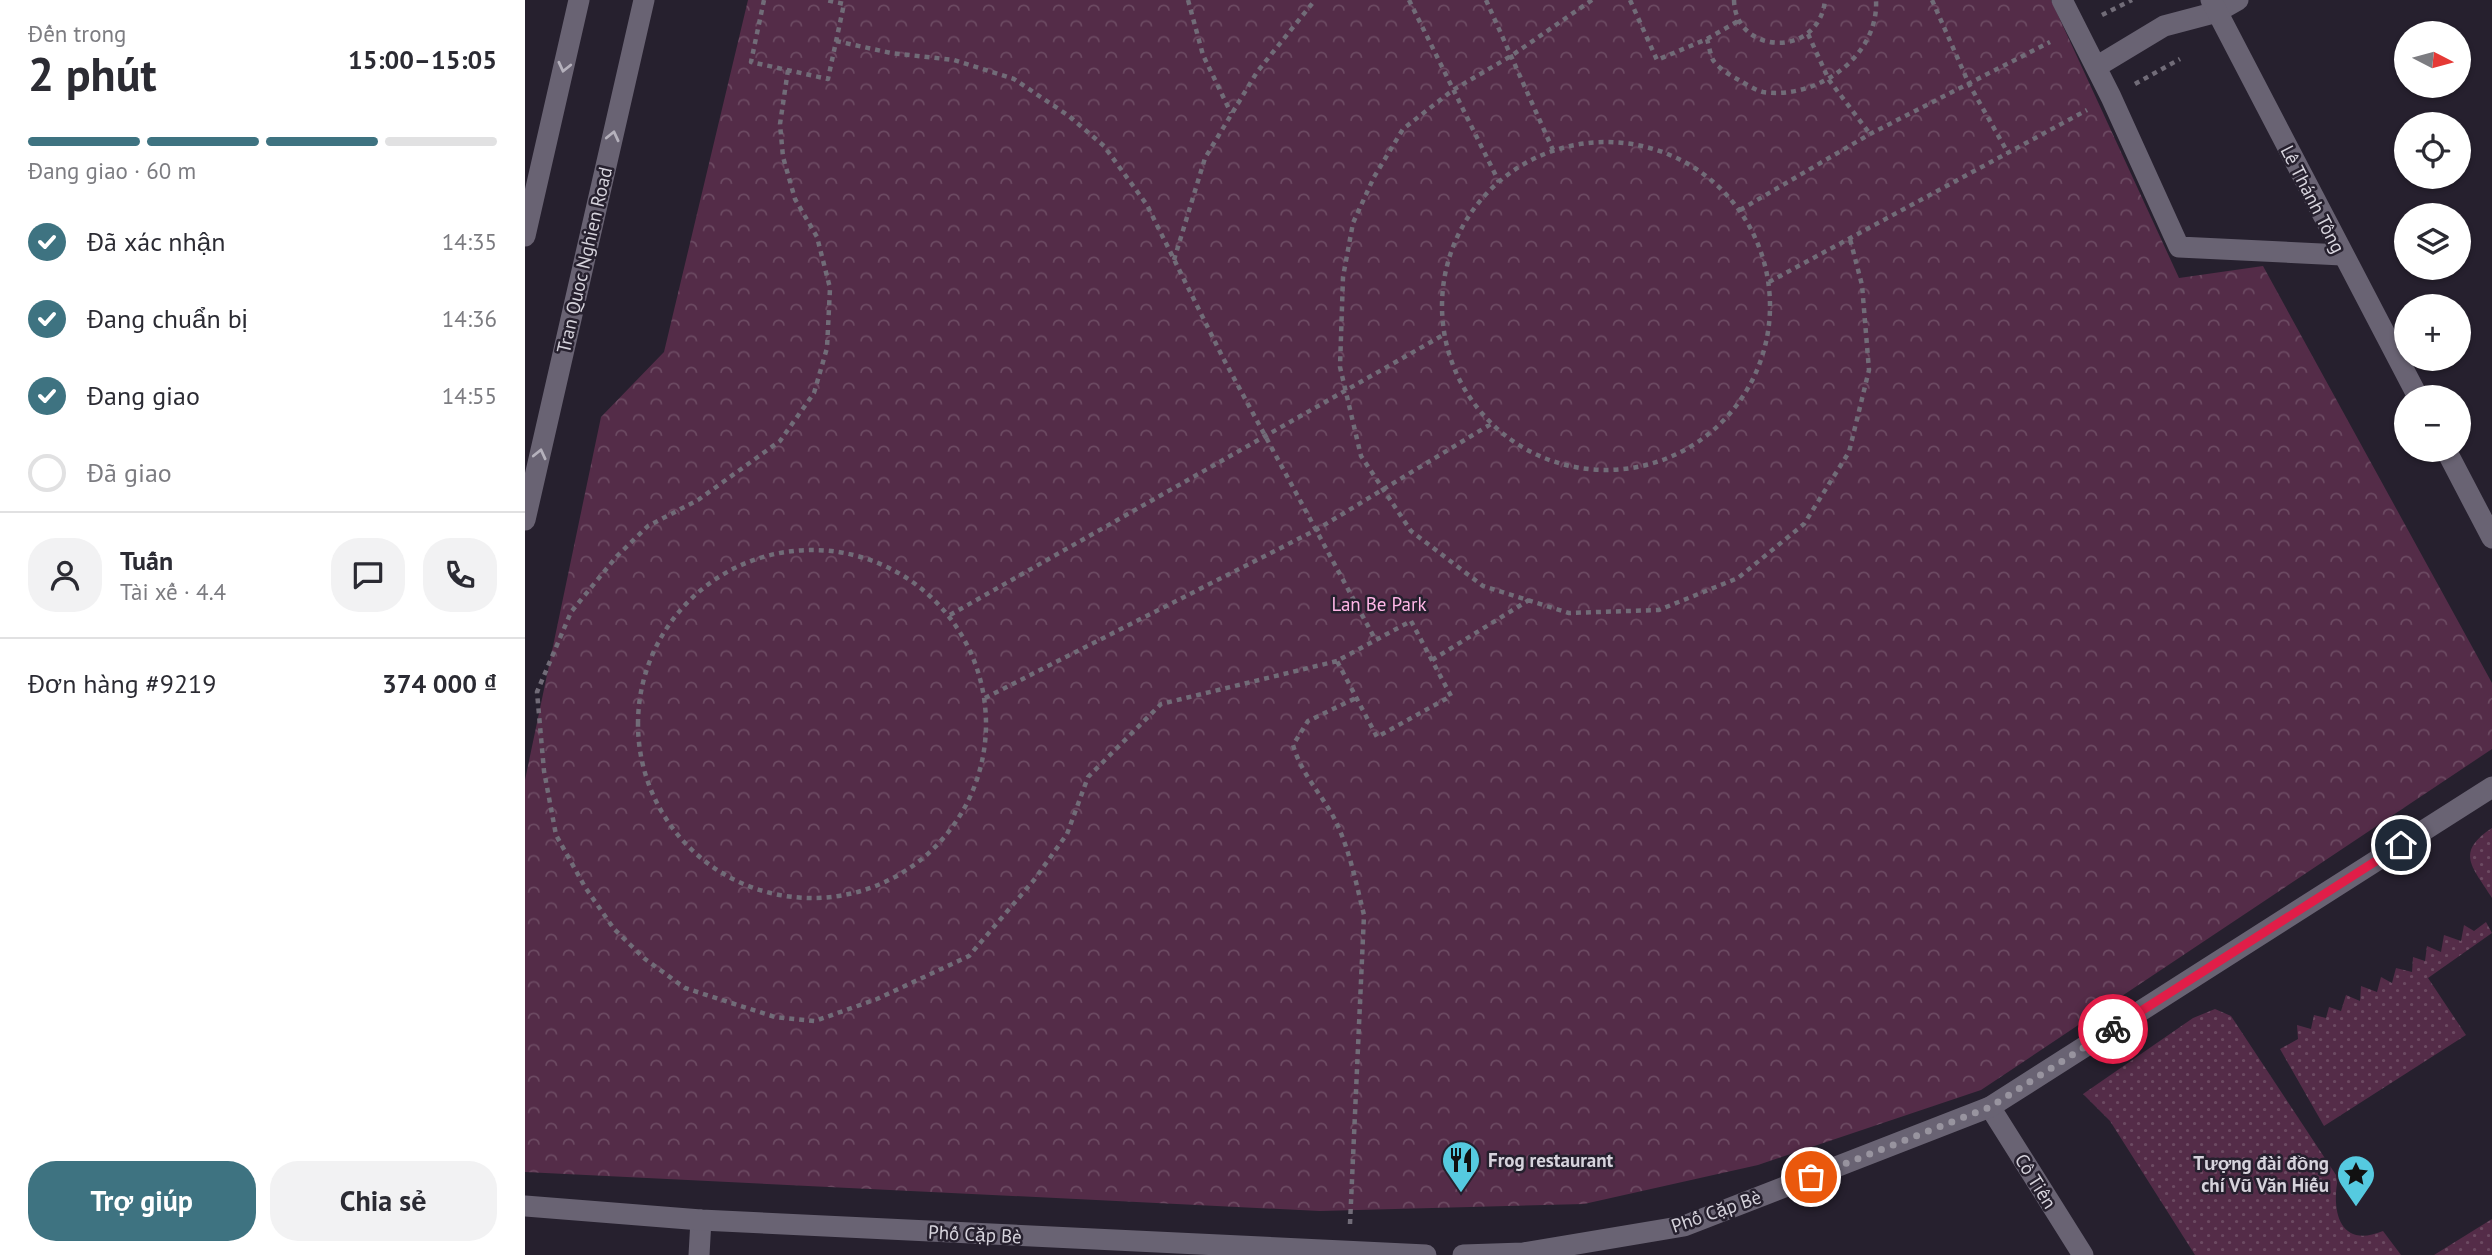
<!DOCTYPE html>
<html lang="vi">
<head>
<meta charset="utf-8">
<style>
	:root { --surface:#fff; --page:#f2f2f3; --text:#2b2b33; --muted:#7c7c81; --line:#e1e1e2; --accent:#3e7381 }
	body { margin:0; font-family:"PT Sans",sans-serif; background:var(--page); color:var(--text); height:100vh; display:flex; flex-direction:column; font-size:26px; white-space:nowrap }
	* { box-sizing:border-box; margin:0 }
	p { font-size:23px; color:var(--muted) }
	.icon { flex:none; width:38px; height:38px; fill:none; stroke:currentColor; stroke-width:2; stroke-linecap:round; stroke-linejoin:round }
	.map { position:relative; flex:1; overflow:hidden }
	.side { display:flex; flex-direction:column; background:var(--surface); width:525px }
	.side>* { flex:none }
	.needle { width:46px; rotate:96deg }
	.controls { position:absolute; left:1869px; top:21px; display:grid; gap:14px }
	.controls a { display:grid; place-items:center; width:77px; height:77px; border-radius:50%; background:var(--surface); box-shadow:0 2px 5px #0004; font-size:35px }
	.pin { position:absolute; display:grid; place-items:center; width:60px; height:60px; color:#fff; margin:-30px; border:4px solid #fff; border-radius:50%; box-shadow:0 2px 7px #0007 }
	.courier { position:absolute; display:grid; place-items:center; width:70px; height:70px; margin:-35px; border:5px solid #e11d48; border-radius:50%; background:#fff; color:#222; box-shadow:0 2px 9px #0007 }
	.head em { font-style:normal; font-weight:700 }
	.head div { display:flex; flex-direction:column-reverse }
	.head { display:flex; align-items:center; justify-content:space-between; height:119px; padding:0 28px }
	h1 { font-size:46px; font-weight:700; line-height:52px }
	.bar { display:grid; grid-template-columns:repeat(4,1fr); gap:10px 7px; align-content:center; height:84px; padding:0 28px }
	.bar i { height:9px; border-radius:5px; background:var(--line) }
	.bar .active { background:var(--accent) }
	.bar p { grid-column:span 4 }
	.line { display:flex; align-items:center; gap:18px; padding:0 28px; border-top:2px solid var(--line) }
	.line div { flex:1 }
	.round { display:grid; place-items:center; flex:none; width:74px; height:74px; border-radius:28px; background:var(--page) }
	ol { padding:0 28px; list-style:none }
	li { display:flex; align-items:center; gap:21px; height:77px }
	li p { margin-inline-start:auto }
	li .icon { padding:7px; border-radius:50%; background:var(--accent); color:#fff; stroke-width:4 }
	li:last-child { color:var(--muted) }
	li i { width:38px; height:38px; border:4px solid var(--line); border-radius:50% }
	.button { display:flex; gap:14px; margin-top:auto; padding:14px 28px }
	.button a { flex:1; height:80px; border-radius:28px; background:var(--accent); color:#fff; font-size:28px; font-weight:700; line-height:80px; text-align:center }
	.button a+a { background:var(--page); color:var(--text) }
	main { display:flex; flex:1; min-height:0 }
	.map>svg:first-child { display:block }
</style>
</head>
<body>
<main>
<section class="side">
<div class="head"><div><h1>2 phút</h1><p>Đến trong</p></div><em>15:00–15:05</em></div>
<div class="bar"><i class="active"></i><i class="active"></i><i class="active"></i><i></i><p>Đang giao · 60 m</p></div>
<ol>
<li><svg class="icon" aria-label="check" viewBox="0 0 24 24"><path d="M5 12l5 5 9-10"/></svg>Đã xác nhận<p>14:35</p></li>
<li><svg class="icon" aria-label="check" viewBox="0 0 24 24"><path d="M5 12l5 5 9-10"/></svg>Đang chuẩn bị<p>14:36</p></li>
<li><svg class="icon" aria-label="check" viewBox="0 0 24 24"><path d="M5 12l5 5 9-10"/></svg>Đang giao<p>14:55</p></li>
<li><i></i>Đã giao</li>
</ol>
<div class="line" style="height:126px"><a class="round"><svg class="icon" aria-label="person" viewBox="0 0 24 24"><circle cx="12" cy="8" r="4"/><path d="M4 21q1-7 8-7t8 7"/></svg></a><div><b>Tuấn</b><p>Tài xế · 4.4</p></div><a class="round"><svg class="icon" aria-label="chat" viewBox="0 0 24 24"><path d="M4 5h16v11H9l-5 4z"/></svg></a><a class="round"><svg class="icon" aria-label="phone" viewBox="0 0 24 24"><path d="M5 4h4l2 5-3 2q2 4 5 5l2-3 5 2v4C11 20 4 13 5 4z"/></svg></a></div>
<div class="line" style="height:91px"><div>Đơn hàng #9219</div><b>374 000 ₫</b></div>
<div class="button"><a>Trợ giúp</a><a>Chia sẻ</a></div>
</section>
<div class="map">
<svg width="1967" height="1255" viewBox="0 0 1967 1255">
	<defs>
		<pattern id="grass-dots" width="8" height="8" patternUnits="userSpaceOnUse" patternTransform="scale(1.75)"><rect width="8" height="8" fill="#542c48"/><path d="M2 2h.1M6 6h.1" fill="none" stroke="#6c4a62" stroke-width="1.8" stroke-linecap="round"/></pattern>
		<pattern id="park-crowns" width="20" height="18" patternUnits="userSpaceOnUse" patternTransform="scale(1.75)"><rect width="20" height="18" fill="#542c48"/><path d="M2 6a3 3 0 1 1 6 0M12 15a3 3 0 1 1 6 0" fill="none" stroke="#6c4a62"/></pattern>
	</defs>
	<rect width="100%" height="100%" fill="#26202e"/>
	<path fill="url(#grass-dots)" d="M1967,828V898C1948,867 1929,853 1967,828Z
		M1961,922L1967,933L1903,978L1941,1035L1799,1126L1755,1049L1773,1039L1772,1025L1786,1029L1789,1015L1801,1018L1804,1007L1816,1011L1821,995L1835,1001L1836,986L1852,992L1856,977L1867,983L1871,968L1887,972L1888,957L1900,961L1902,946L1916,952L1919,935L1936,941L1939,925L1949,931Z
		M1690,1009L1706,1016L1813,1178C1806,1212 1815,1249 1858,1231L1876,1255H1670L1585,1121L1558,1094L1668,1018Z
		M1967,1219V1255H1909Z"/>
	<path fill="url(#park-crowns)" d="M223,0H1526L1654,278L1738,266L1967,683V749L1456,1090L1233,1165L1059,1204L795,1211L0,1172V780L76,417L139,352Z"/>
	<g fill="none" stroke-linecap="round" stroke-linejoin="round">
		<path stroke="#716c78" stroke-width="4.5" stroke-dasharray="5 5" stroke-linecap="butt" d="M239,0L226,62L303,79L319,4L301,0
			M663,0L678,55L706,113
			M884,0L974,182
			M961,0L1028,150
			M1067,0L986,56L928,90L878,129L849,177L828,223L818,277L815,367L836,456L886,531L958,586L1044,613L1134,610L1213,578L1279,524L1324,452L1344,370L1337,285L1325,239
			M1105,0L1132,60L1182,39L1215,20
			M1209,0C1210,55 1294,59 1300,0
			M1407,0L1444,84L1483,153
			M1577,15L1607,0
			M1283,34L1304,80L1345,134
			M1182,39C1184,45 1185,54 1188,60C1193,68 1206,76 1214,80C1221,84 1230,90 1238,92C1291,100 1354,57 1351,0
			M311,41L366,53L429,60L489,79L544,116L579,146L622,205L697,356L850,639
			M263,70L255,124L258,157L270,199L292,237L305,288L302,348L289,393L255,441L173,500L123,526L92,556L46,612L12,692L19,771L31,835L60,887L89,929L120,959L160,988L250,1017L290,1021L352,999L444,956L509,880L542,834L563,777L636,704L812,661
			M1610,84L1655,59
			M917 306a164 164 0 1 1 328 0a164 164 0 1 1-328 0Z
			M1215,210L1345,134L1525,42
			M649,260L680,158L732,72L790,0
			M1244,282L1562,110
			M113 724a174 174 0 1 1 348 0a174 174 0 1 1-348 0Z
			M425,615L920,334
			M886,621L926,696L852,737L812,661Z
			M907,660L1004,600
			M460,698L791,530L966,424
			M825,1224L839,915C831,883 824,846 808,816C794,791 776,773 768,745L783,721L831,698"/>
		<path stroke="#696373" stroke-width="21" d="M1537,0L1586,97L1654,247L1817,255
			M1571,67L1639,26L1692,12L1713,0"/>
		<path stroke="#696373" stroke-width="21" d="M1465,1107L1558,1255
			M174,1255L176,1220"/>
		<path stroke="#696373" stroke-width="21" d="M1686,0L1893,397
			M0,236L54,0
			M1921,450L1967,538
			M0,520L119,0
			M0,1206L176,1220L901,1255
			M938,1255L998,1253L1159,1226L1465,1107L1967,787"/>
	</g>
	<defs><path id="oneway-chevron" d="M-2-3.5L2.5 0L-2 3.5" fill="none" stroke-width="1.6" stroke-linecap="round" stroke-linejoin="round" transform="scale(1.75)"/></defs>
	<g stroke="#b5b1bc">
		<use href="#oneway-chevron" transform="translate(39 67) rotate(103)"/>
		<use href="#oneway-chevron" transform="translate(88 136) rotate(-77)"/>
		<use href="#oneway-chevron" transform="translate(15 454) rotate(-77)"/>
	</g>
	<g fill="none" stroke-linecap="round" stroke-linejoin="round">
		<path stroke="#98949f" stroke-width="7" stroke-dasharray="0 12.6" d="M1286,1177L1465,1107L1588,1029"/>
		<path stroke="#e11d48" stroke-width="9" d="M1588,1029L1876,845"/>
	</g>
	<defs>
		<symbol id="restaurant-pin" viewBox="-11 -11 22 30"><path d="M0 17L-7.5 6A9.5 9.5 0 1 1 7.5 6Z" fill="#55cae0" stroke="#26202e"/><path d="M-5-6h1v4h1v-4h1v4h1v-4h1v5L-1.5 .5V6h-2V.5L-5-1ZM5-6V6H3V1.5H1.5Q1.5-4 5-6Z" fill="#111"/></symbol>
		<symbol id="sight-pin" viewBox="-11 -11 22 30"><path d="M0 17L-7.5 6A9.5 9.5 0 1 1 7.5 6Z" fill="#55cae0" stroke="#26202e"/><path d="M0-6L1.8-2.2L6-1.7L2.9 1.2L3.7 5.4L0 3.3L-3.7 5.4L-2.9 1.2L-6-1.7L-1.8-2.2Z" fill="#111"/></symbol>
	</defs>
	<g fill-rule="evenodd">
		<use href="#restaurant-pin" x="914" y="1138" width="44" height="60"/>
		<use href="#sight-pin" x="1809" y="1152" width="44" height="60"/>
	</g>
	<g text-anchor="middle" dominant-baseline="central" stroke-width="5" stroke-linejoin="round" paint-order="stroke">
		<g font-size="19" fill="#d6d3dc" stroke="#26202e">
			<text transform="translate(1788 199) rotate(63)">Lê Thánh Tông</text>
			<text transform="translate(59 260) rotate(-77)">Tran Quoc Nghien Road</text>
			<text transform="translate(1511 1181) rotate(58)">Cô Tiên</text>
			<text transform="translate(1191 1211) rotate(-19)">Phố Cặp Bè</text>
			<text transform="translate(450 1234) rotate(3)">Phố Cặp Bè</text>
		</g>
		<g font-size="19" fill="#ffb7e7" stroke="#26202e">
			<text x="854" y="604">Lan Be Park</text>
		</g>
		<g font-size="19" font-weight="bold" fill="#d6d3dc" stroke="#26202e" text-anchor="start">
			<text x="963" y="1160">Frog restaurant</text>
			<text x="1804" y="1163" text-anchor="end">Tượng đài đồng<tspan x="1804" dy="22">chí Vũ Văn Hiếu</tspan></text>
		</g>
	</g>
</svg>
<div class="controls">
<a><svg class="needle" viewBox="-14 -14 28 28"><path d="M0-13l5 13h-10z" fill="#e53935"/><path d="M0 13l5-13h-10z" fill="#7c7c81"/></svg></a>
<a><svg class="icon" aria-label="locate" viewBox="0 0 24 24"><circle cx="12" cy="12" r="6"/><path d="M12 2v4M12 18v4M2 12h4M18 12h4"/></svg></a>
<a><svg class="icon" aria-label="layers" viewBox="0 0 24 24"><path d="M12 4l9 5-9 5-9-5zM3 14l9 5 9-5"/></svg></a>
<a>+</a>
<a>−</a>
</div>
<div class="pin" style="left:1286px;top:1177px;background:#ea580c"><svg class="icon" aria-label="bag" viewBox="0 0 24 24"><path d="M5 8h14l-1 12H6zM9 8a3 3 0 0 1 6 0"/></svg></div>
<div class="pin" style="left:1876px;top:845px;background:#1f2937"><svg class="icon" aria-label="home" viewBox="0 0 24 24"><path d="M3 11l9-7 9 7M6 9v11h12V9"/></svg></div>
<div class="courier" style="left:1588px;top:1029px"><svg class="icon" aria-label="bike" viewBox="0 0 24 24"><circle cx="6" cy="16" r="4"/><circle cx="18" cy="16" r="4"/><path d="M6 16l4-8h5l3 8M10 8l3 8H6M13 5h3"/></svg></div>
</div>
</main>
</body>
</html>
